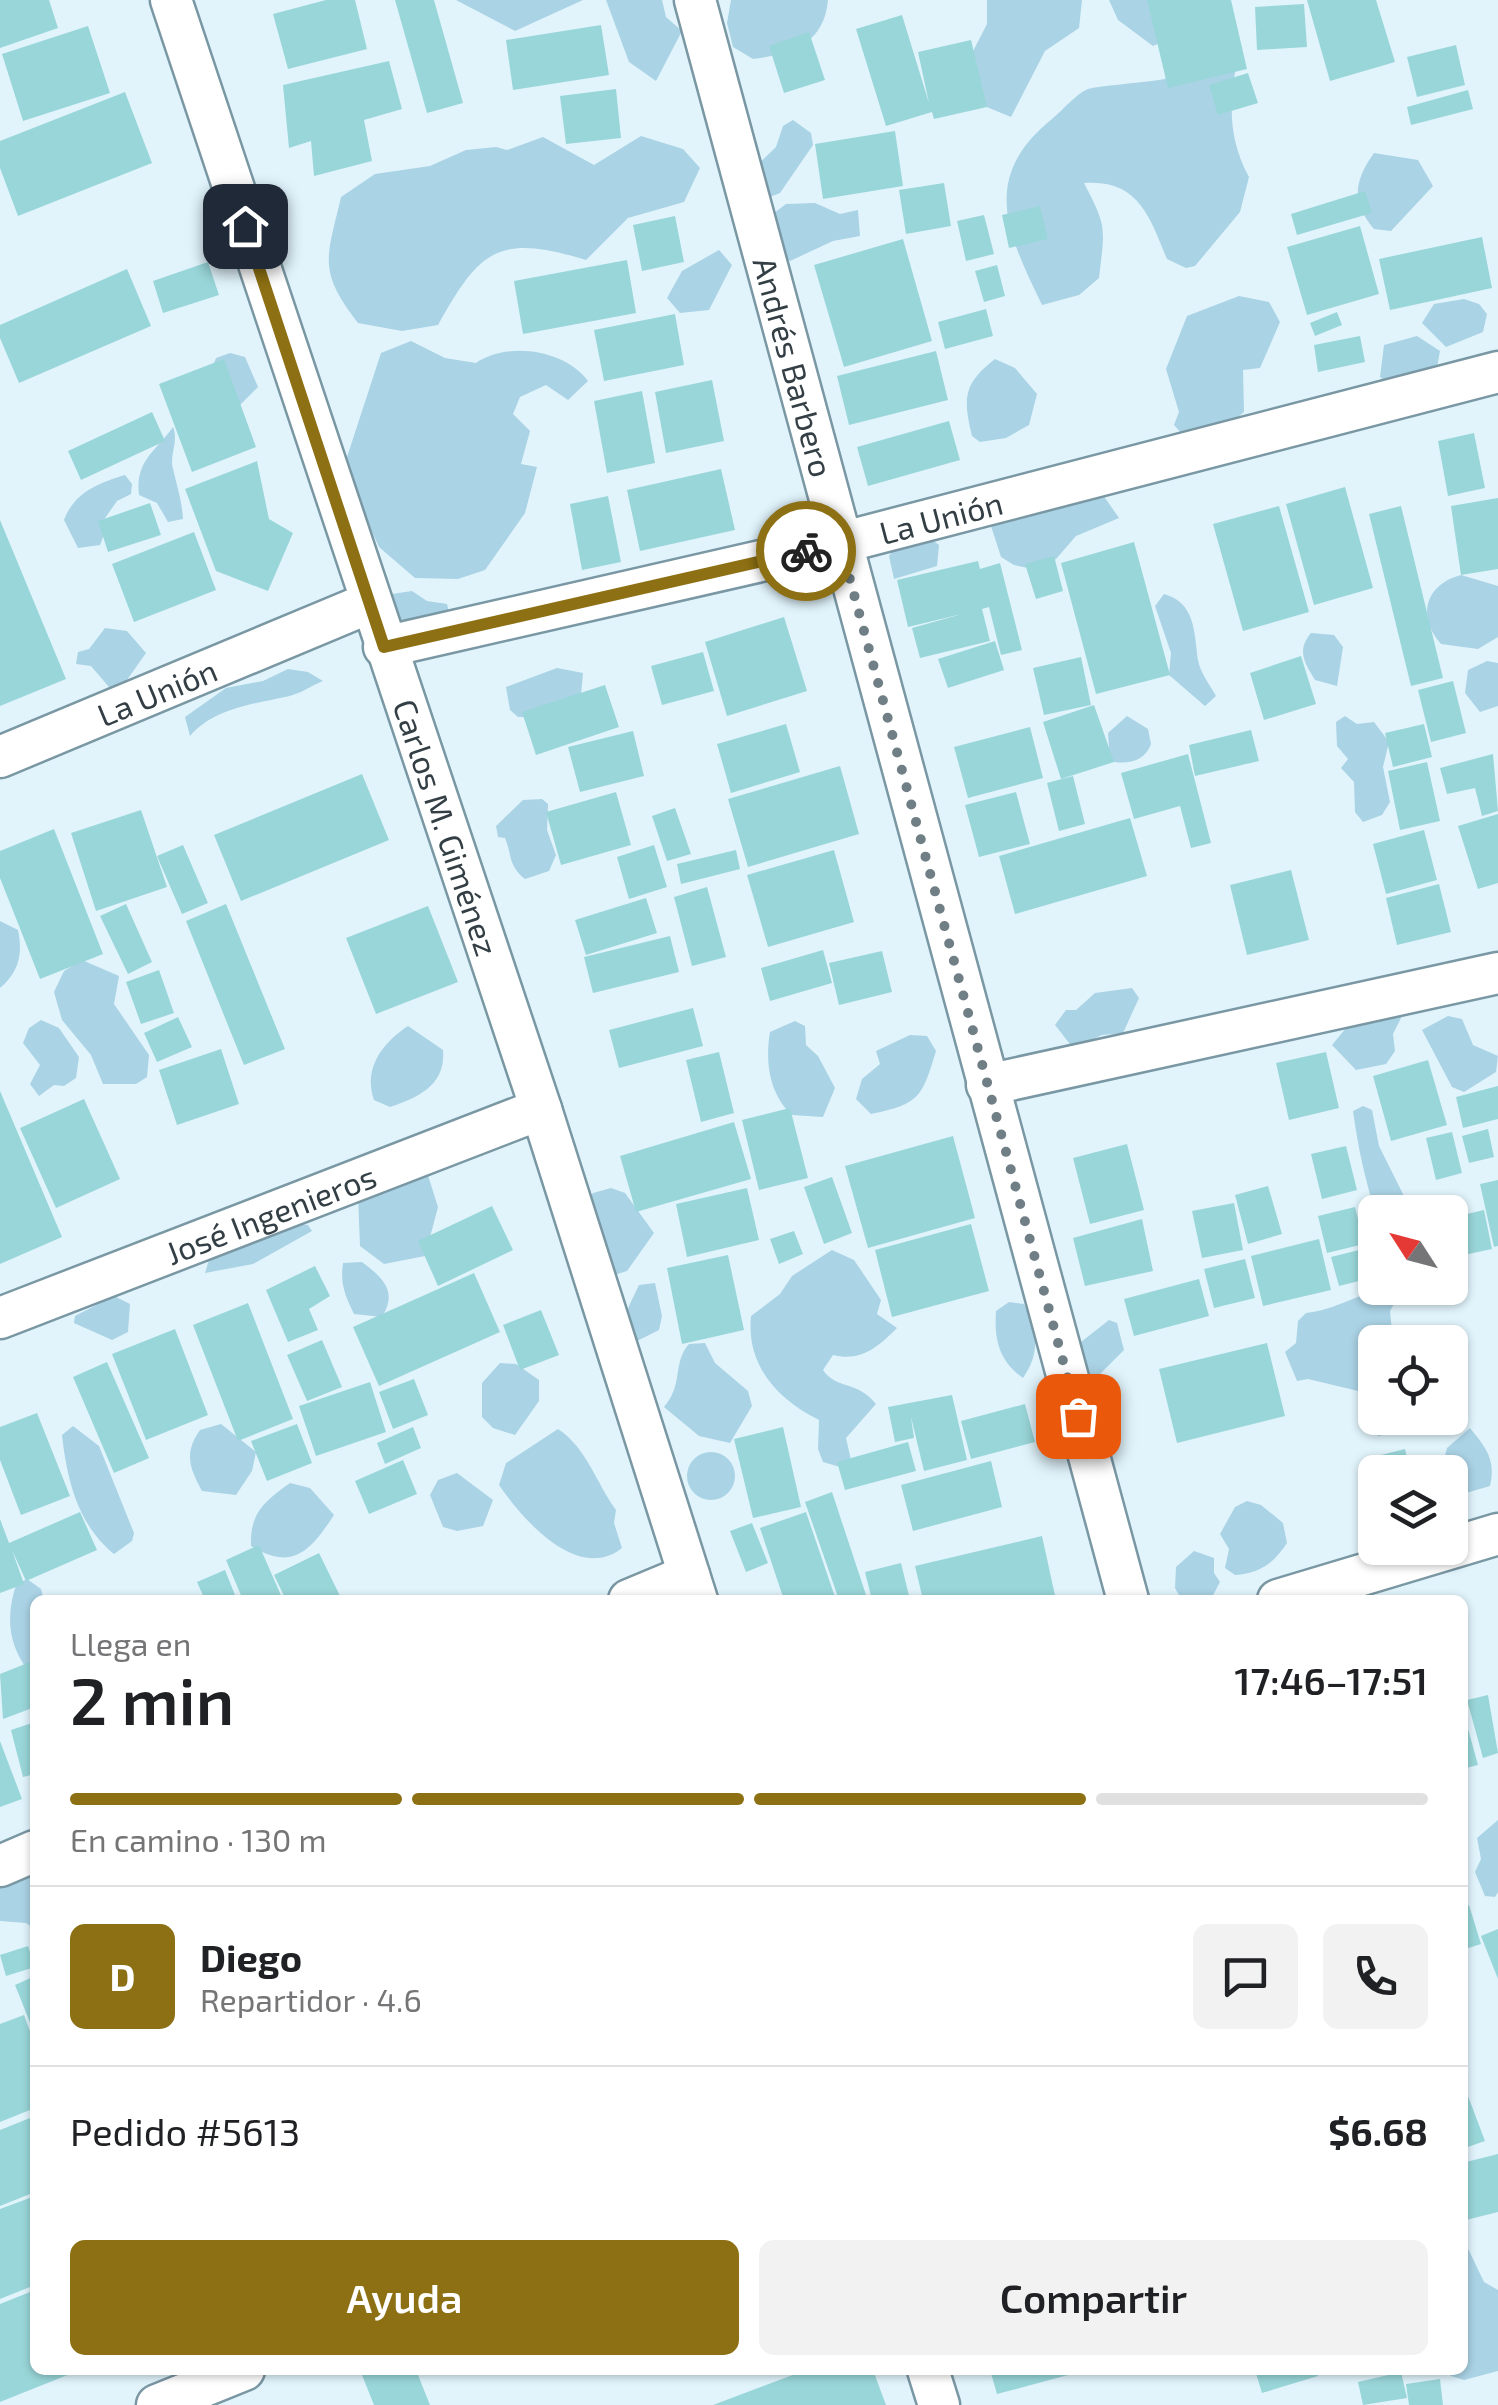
<!DOCTYPE html>
<html lang="es">
<head>
<meta charset="utf-8">
<style>
	:root { --surface:#fff; --page:#f2f2f2; --text:#202124; --muted:#757577; --line:#e0e0e0; --accent:#8d7013 }
	body { margin:0; font-family:"Exo 2",sans-serif; background:var(--page); color:var(--text); height:100vh; display:flex; flex-direction:column; font-size:38px; white-space:nowrap }
	* { box-sizing:border-box; margin:0 }
	p { font-size:32px; color:var(--muted) }
	.icon { flex:none; width:55px; height:55px; fill:none; stroke:currentColor; stroke-width:2; stroke-linecap:round; stroke-linejoin:round }
	.map { position:relative; flex:1; overflow:hidden }
	.sheet { position:absolute; left:30px; top:1595px; width:1438px; height:780px; display:flex; flex-direction:column; background:var(--surface); border-radius:15px; box-shadow:0 2px 8px #0004 }
	.sheet>* { flex:none }
	.needle { width:65px; rotate:306deg }
	.buttons { position:absolute; left:1358px; top:1195px; display:grid; gap:20px }
	.buttons a { display:grid; place-items:center; width:110px; height:110px; border-radius:15px; background:var(--surface); box-shadow:0 2px 8px #0004; font-size:50px }
	.pin { position:absolute; display:grid; place-items:center; width:85px; height:85px; color:#fff; margin:-42px; border-radius:20px; box-shadow:0 5px 15px #0006 }
	.courier { position:absolute; display:grid; place-items:center; width:100px; height:100px; margin:-50px; border:8px solid #8d7013; border-radius:50%; background:#fff; color:#222; box-shadow:0 2px 12px #0007 }
	.summary em { font-style:normal; font-weight:600 }
	.summary div { display:flex; flex-direction:column-reverse }
	.summary { display:flex; align-items:center; justify-content:space-between; height:170px; padding:0 40px }
	h1 { font-size:65px; font-weight:600; line-height:75px }
	.bar { display:grid; grid-template-columns:repeat(4,1fr); gap:15px 10px; align-content:center; height:120px; padding:0 40px }
	.bar i { height:12px; border-radius:8px; background:var(--line) }
	.bar .active { background:var(--accent) }
	.bar p { grid-column:span 4 }
	.line { display:flex; align-items:center; gap:25px; padding:0 40px; border-top:2px solid var(--line) }
	.line div { flex:1 }
	.round { display:grid; place-items:center; flex:none; width:105px; height:105px; border-radius:15px; background:var(--page) }
	.button { display:flex; gap:20px; margin-top:auto; padding:20px 40px }
	.button a { flex:1; height:115px; border-radius:15px; background:var(--accent); color:#fff; font-size:40px; font-weight:600; line-height:115px; text-align:center }
	.button a+a { background:var(--page); color:var(--text) }
	.map>svg:first-child { display:block }
</style>
</head>
<body>
<div class="map">
<svg width="1498" height="2405" viewBox="0 0 1498 2405">
	<rect width="100%" height="100%" fill="#e1f4fc"/>
	<path fill="#aad3e5" d="M456,0H583L515,31Z
		M606,0H662L666,17L682,31L656,81L629,62Z
		M731,0H828C824,44 792,54 753,59L733,47L727,23Z
		M987,0H1082L1079,28L1045,51L1011,117L977,103L969,59L987,24Z
		M1109,0H1209L1197,27L1153,46L1118,20Z
		M1189,46L1237,61C1229,104 1228,138 1249,177L1240,212L1195,266L1186,268L1167,259C1150,218 1139,179 1084,183C1107,227 1105,227 1099,278L1079,295L1042,305C1008,234 979,178 1052,119C1063,110 1076,94 1088,89C1097,86 1150,82 1165,79Z
		M793,120L811,133L813,145L780,193L765,199L748,174L776,147L783,126Z
		M641,136L683,149L700,168L684,202L628,218L586,260C498,233 480,250 438,325L402,331L358,323C317,270 327,258 341,197L375,174L430,166L466,150L496,147L507,150L543,137L594,165Z
		M1374,153L1418,160L1433,186L1391,231L1374,229C1351,202 1354,181 1374,153Z
		M815,203L840,214L858,210L860,236L833,241L790,261C771,247 770,236 774,213L786,204Z
		M719,250L732,265L709,310L680,313L667,298L682,271Z
		M1239,296L1269,302L1280,322L1260,368L1243,370L1244,412L1228,425L1185,437L1174,425L1179,412L1166,369L1187,316Z
		M1464,299L1479,304L1487,314L1483,332L1446,347L1422,323L1434,304Z
		M1417,336L1440,351L1436,373L1388,383L1380,377L1384,345Z
		M411,341L445,358L476,363C508,341 565,350 588,381L568,400L546,385L520,397L513,414L530,431L521,464L537,467L525,513L485,570L458,579L415,578L379,547L352,488L347,457L381,353Z
		M230,353L245,357L258,387L235,410L206,383L216,358Z
		M995,359L1015,368L1037,394L1029,425L1006,438L980,442L972,436C963,398 963,384 995,359Z
		M173,427C179,443 169,454 173,469C177,486 182,501 183,519L168,522L157,503L139,495C135,461 155,452 173,427Z
		M125,475L132,484L131,494L117,501L103,521L105,532L100,545L78,548L64,520C74,493 98,483 125,475Z
		M1103,495L1119,518L1076,536L1056,559L1037,570L1014,565L1001,557L991,526L1011,499L1057,507Z
		M928,537L939,545L937,566L894,579L889,556L902,538Z
		M1461,575L1498,586V637L1478,649L1441,644C1416,616 1426,584 1461,575Z
		M412,591L427,601L447,604L451,621L404,646L386,605L392,594Z
		M1164,594C1196,603 1194,633 1198,660C1200,672 1210,685 1216,696L1205,706L1169,675L1171,653L1155,606Z
		M105,628L127,631L146,653L122,687H109L91,666L76,664L78,652L89,649Z
		M1311,633L1334,635L1343,647L1337,686L1315,680C1305,663 1296,651 1311,633Z
		M1487,661L1498,663V706L1480,712L1465,693L1468,670Z
		M557,668L583,673L581,695L532,717H518L510,710L506,687Z
		M288,669L308,672L323,681C311,686 298,695 285,697C253,704 213,709 190,736L185,717L226,688L263,681Z
		M1127,716L1148,729L1151,744C1145,762 1126,765 1110,761L1108,733Z
		M1345,716L1357,724L1374,722L1389,742L1383,767L1390,802L1382,815L1363,822L1355,812L1354,782L1341,768L1348,759L1337,746L1336,722Z
		M542,799L548,804L547,830L556,855L549,871L525,879C508,865 512,855 505,838L498,837L496,826L523,800Z
		M0,921L18,930C23,954 19,972 0,988Z
		M82,960L119,976L114,1004L149,1055L147,1077L136,1084H103L91,1055L62,1020L54,992L64,971Z
		M1132,988L1139,998L1123,1033L1102,1035L1073,1048L1055,1025L1066,1010H1076L1095,993Z
		M1403,1014L1393,1034L1395,1051L1386,1064L1356,1070L1332,1045L1351,1022Z
		M1448,1016L1462,1019L1473,1045L1498,1056L1496,1072L1464,1092L1452,1087L1422,1030Z
		M41,1020L59,1028L79,1057L76,1078L64,1086L54,1085L39,1096L30,1084L40,1065L23,1043L29,1028Z
		M795,1021L805,1026L806,1045L818,1056L835,1088L823,1117L792,1115C769,1094 765,1061 770,1032Z
		M408,1026L443,1050C446,1084 420,1097 390,1107L374,1100C363,1069 382,1043 408,1026Z
		M910,1035L927,1036L936,1051C922,1097 920,1104 871,1114L856,1099L862,1079L880,1064L876,1051Z
		M1363,1106L1372,1110L1379,1146L1412,1212H1375C1365,1178 1358,1148 1353,1111Z
		M426,1169L438,1207L425,1256L384,1264L360,1246L358,1196Z
		M611,1188L625,1193L654,1233L627,1271L611,1276L586,1201L593,1193Z
		M294,1223L308,1225L312,1231L253,1264L205,1273L209,1260C240,1251 264,1234 294,1223Z
		M832,1250L854,1260L881,1300L877,1314L897,1328C878,1347 861,1362 833,1355L823,1370C837,1390 857,1380 876,1404L846,1438L851,1460L840,1467L823,1462L818,1449L819,1420C777,1399 746,1365 751,1316L780,1294L792,1276Z
		M362,1262C383,1278 398,1291 382,1317L354,1314C345,1295 340,1284 343,1263Z
		M655,1283L662,1316L659,1330L637,1341C617,1321 629,1307 639,1285Z
		M1389,1288L1395,1302L1390,1311L1393,1342H1375V1395L1308,1379L1297,1381L1285,1352L1296,1343L1298,1321L1306,1313C1336,1310 1358,1293 1389,1288Z
		M114,1296L130,1304L128,1332L112,1340L74,1323L75,1316Z
		M1009,1302L1024,1304C1037,1331 1041,1352 1023,1378C999,1361 994,1340 996,1311Z
		M1109,1320L1117,1323L1124,1350L1099,1375L1083,1374L1076,1346Z
		M705,1343L715,1363L748,1391L752,1406L730,1443L699,1436L664,1407C684,1384 672,1363 689,1344Z
		M500,1363L516,1364L539,1380V1401L515,1435L493,1428L482,1417V1383Z
		M221,1424L256,1452L252,1471L236,1495L202,1491C189,1467 184,1453 200,1430Z
		M73,1426L99,1446L134,1533L132,1541L114,1554C78,1525 67,1480 62,1435Z
		M1470,1428C1486,1448 1496,1459 1490,1486L1466,1493L1450,1487V1472H1441L1447,1448Z
		M558,1429C586,1447 597,1484 616,1510L614,1523L622,1548C578,1583 523,1520 499,1485L506,1463Z
		M687 1476a24 24 0 1 1 48 0a24 24 0 1 1-48 0Z
		M457,1473L493,1500L483,1526L457,1531L443,1527L430,1495L438,1480Z
		M290,1483L310,1488L334,1515C311,1550 293,1572 251,1546C250,1512 264,1502 290,1483Z
		M1247,1501L1261,1505L1283,1523L1287,1543C1273,1564 1260,1573 1235,1575L1225,1568L1229,1549L1220,1534L1235,1507Z
		M1194,1551L1214,1558V1573L1220,1582L1211,1599L1179,1595L1175,1588L1176,1567Z
		M27,1579L41,1589L44,1600H35V1670L27,1669C8,1643 6,1616 16,1585Z
		M1498,1820V1892L1495,1897L1485,1896L1475,1872L1481,1859L1477,1838Z
		M35,1863V1929L26,1923L0,1921V1886Z
		M1463,2238L1484,2282L1498,2290V2371L1464,2380L1451,2376L1447,2370H1462Z"/>
	<path fill="#99d6d9" d="M0,0H49L58,28L0,48Z
		M326,0H355L367,49L288,69L273,14Z
		M395,0H434L463,103L427,113Z
		M1147,0H1231L1247,69L1168,88Z
		M1307,0H1376L1395,62L1330,81Z
		M1304,4L1307,47L1257,50L1255,7Z
		M902,15L929,103L918,52L971,40L987,107L934,119L932,112L886,126L856,29Z
		M601,25L609,75L513,90L506,40Z
		M88,26L110,93L23,121L2,54Z
		M809,32L825,80L784,93L769,46Z
		M1456,45L1465,85L1417,97L1407,57Z
		M389,61L402,109L364,120L372,161L314,176L311,141L289,148L283,85Z
		M1248,73L1258,103L1218,115L1209,85Z
		M616,89L621,138L566,144L560,96Z
		M1468,90L1473,109L1411,125L1407,107Z
		M125,92L152,163L18,216L0,168V141Z
		M895,131L903,186L823,199L815,144Z
		M944,183L951,226L906,234L899,190Z
		M1365,191L1372,213L1297,235L1291,214Z
		M1040,206L1048,239L1009,248L1002,215Z
		M984,215L994,254L966,261L957,221Z
		M675,216L684,262L642,271L633,225Z
		M1360,226L1379,294L1307,315L1287,247Z
		M1482,237L1492,288L1390,310L1379,259Z
		M903,239L932,341L844,367L814,265Z
		M627,260L636,313L523,334L514,281Z
		M208,262L219,295L163,313L153,281Z
		M997,265L1005,296L984,302L975,271Z
		M127,269L151,326L19,383L0,338V325Z
		M986,309L993,336L945,349L938,322Z
		M1337,312L1342,325L1315,336L1310,323Z
		M675,314L684,365L604,381L594,330Z
		M1360,336L1365,362L1318,372L1314,345Z
		M936,351L948,400L849,425L837,376Z
		M224,359L256,447L192,472L159,384Z
		M712,380L724,441L666,453L655,392Z
		M642,391L655,463L607,473L594,401Z
		M152,412L165,441L81,480L68,451Z
		M949,421L960,460L868,486L857,447Z
		M1474,433L1485,488L1448,496L1438,441Z
		M257,461L269,519L293,533L268,591L216,571L185,489Z
		M721,469L735,530L640,551L627,490Z
		M1345,487L1373,588L1314,605L1286,504Z
		M608,496L621,562L582,570L570,504Z
		M1498,498V569L1461,575L1451,506Z
		M150,503L161,535L108,552L98,521Z
		M1279,506L1309,612L1243,631L1213,524Z
		M1401,506L1443,678L1411,686L1369,514Z
		M0,520L66,679L0,706Z
		M194,532L216,590L134,622L112,564Z
		M1134,542L1170,675L1096,694L1061,563Z
		M1054,556L1063,591L1036,599L1025,564Z
		M978,561L980,569L1000,563L1022,650L1001,655L989,607L982,609L990,641L920,658L912,628L962,614L908,627L897,580Z
		M784,617L807,691L727,716L705,642Z
		M995,641L1004,670L948,688L938,659Z
		M703,652L714,691L662,705L651,666Z
		M1301,656L1316,704L1264,720L1250,673Z
		M1081,657L1091,705L1044,715L1033,668Z
		M1453,681L1466,733L1431,742L1418,690Z
		M605,685L619,727L536,755L522,712Z
		M1094,705L1114,762L1061,779L1043,722Z
		M786,724L800,772L731,793L717,744Z
		M1424,724L1432,757L1393,767L1385,733Z
		M1030,727L1043,778L968,798L954,747Z
		M1251,730L1259,761L1195,776L1189,745Z
		M633,731L644,776L580,792L568,747Z
		M1188,754L1211,843L1191,848L1180,806L1134,819L1121,773Z
		M1493,754L1498,811L1482,816L1475,788L1447,794L1440,768Z
		M1427,762L1440,821L1400,830L1388,771Z
		M840,766L859,834L748,867L728,799Z
		M362,774L389,840L241,901L214,835Z
		M1073,776L1085,824L1059,831L1047,783Z
		M616,792L631,845L561,865L546,812Z
		M1016,792L1030,844L979,857L965,805Z
		M675,808L691,854L667,861L652,816Z
		M141,810L167,887L96,911L71,833Z
		M1498,814V883L1478,889L1458,826Z
		M1130,818L1147,876L1015,914L999,856Z
		M54,829L103,954L40,979L0,878V851Z
		M1424,830L1437,880L1386,894L1373,844Z
		M183,845L208,903L182,914L157,856Z
		M654,845L667,887L629,899L617,857Z
		M736,850L740,869L681,884L677,864Z
		M834,850L854,922L768,947L747,875Z
		M1291,870L1309,940L1247,955L1230,885Z
		M1439,884L1451,932L1397,945L1386,898Z
		M707,887L726,957L692,966L674,897Z
		M646,898L657,933L586,955L575,920Z
		M126,904L152,962L128,974L100,916Z
		M226,904L285,1049L244,1065L186,921Z
		M428,906L458,982L376,1014L346,938Z
		M670,936L679,972L593,993L584,957Z
		M823,950L832,983L770,1001L761,968Z
		M882,951L892,992L839,1005L829,963Z
		M159,970L174,1013L141,1024L126,982Z
		M693,1008L703,1046L619,1068L609,1030Z
		M178,1017L192,1047L157,1062L144,1033Z
		M221,1049L239,1104L177,1125L159,1070Z
		M719,1052L734,1113L701,1122L686,1060Z
		M1326,1052L1339,1108L1289,1120L1276,1063Z
		M1428,1060L1447,1125L1391,1141L1373,1076Z
		M1498,1086V1119L1463,1128L1456,1097Z
		M0,1091L62,1237L0,1264Z
		M84,1099L120,1179L56,1208L20,1128Z
		M790,1108L808,1178L759,1190L742,1120Z
		M734,1122L751,1179L636,1212L620,1156Z
		M1488,1129L1494,1157L1469,1163L1462,1136Z
		M1452,1132L1462,1173L1436,1180L1426,1138Z
		M953,1136L975,1218L868,1248L845,1166Z
		M1127,1144L1144,1210L1090,1224L1073,1158Z
		M1346,1146L1357,1190L1322,1199L1311,1154Z
		M832,1177L852,1233L824,1244L804,1187Z
		M1498,1180V1246L1494,1247L1480,1184Z
		M1268,1186L1282,1234L1248,1244L1235,1195Z
		M747,1188L759,1240L687,1257L676,1204Z
		M1234,1203L1243,1250L1202,1258L1192,1211Z
		M492,1206L513,1250L438,1286L418,1241Z
		M1355,1207L1364,1244L1327,1253L1318,1216Z
		M1484,1210L1492,1249L1450,1258V1218Z
		M1142,1219L1153,1271L1085,1286L1073,1238Z
		M971,1224L989,1291L892,1317L875,1250Z
		M794,1231L803,1254L779,1264L770,1239Z
		M1319,1239L1331,1290L1263,1306L1251,1256Z
		M1375,1246V1277L1339,1286L1331,1257Z
		M728,1255L744,1330L682,1344L667,1268Z
		M1245,1259L1255,1298L1214,1308L1204,1269Z
		M315,1266L330,1296L309,1309L318,1330L288,1342L266,1290Z
		M474,1273L500,1332L379,1386L353,1327Z
		M1199,1279L1209,1316L1134,1336L1124,1299Z
		M248,1303L293,1419L238,1441L193,1325Z
		M541,1310L559,1355L520,1370L503,1325Z
		M175,1329L208,1415L146,1440L112,1354Z
		M322,1340L342,1387L307,1401L287,1355Z
		M1267,1343L1285,1416L1177,1443L1159,1369Z
		M107,1362L149,1458L114,1473L73,1377Z
		M414,1379L428,1415L393,1429L379,1392Z
		M370,1382L386,1432L316,1456L299,1406Z
		M952,1395L967,1460L924,1471L911,1417L914,1438L895,1442L888,1407Z
		M1025,1404L1035,1442L971,1459L961,1421Z
		M1375,1404V1418L1447,1419L1378,1436L1370,1405Z
		M37,1413L70,1496L21,1515L0,1460V1427Z
		M297,1424L312,1463L267,1481L251,1441Z
		M413,1427L421,1448L385,1464L377,1443Z
		M783,1427L801,1507L753,1518L734,1439Z
		M908,1442L916,1471L845,1490L837,1462Z
		M1405,1449L1410,1472H1381L1377,1456Z
		M403,1460L417,1494L369,1514L355,1481Z
		M991,1461L1002,1507L913,1531L901,1485Z
		M832,1492L867,1598L862,1600H839L805,1502Z
		M80,1512L97,1550L26,1581L12,1550L24,1584L0,1593V1519L9,1543Z
		M806,1512L836,1600H784L760,1528Z
		M752,1523L768,1563L746,1572L730,1531Z
		M1042,1536L1056,1600H923L915,1566Z
		M259,1545L283,1600H243L226,1560Z
		M319,1553L342,1600H286L274,1575Z
		M901,1563L910,1600H872L865,1572Z
		M225,1570L237,1600H205L197,1582Z
		M35,1660V1707L3,1719L0,1674Z
		M1488,1695L1498,1753L1483,1758L1467,1700Z
		M1462,1707L1478,1765L1462,1769Z
		M35,1722V1774L23,1777L11,1730Z
		M0,1741L22,1799L0,1807Z
		M1469,1905L1481,1944L1462,1950V1907Z
		M1498,1929V1979L1481,1936Z
		M28,1946L35,1967L6,1976L0,1955Z
		M35,1976V2035L15,1985Z
		M24,2015L35,2045V2108L0,2122V2024Z
		M1462,2080L1485,2141L1462,2149Z
		M35,2116V2192L0,2206V2130Z
		M1498,2154V2212L1462,2221V2163Z
		M35,2196V2285L0,2299V2209Z
		M35,2290V2370H80L0,2402V2304Z
		M360,2370H416L430,2405H374Z
		M806,2370H873L886,2405H713Z
		M990,2370H1083V2371L997,2394Z
		M1255,2370H1316L1318,2376L1262,2393Z
		M1401,2372L1407,2398L1363,2405L1358,2382Z
		M1440,2379L1443,2405H1409L1406,2384Z"/>
	<g fill="none" stroke-linecap="round" stroke-linejoin="round">
		<defs>
			<g id="street">
				<path id="s1" d="M171,0L541,1109L697,1600"/>
				<path id="s2" d="M695,0L1128,1600"/>
				<path id="s3" d="M384,647L840,543L1498,372"/>
				<path id="s4" d="M0,757L369,603"/>
				<path d="M987,1085L1498,973"/>
				<path id="s5" d="M0,1318L541,1109"/>
				<path d="M629,1600L689,1575"/>
				<path d="M1278,1600L1498,1534"/>
				<path d="M0,1866L35,1851"/>
				<path d="M928,2370L939,2405"/>
				<path d="M157,2405L244,2370"/>
			</g>
		</defs>
		<use href="#street" stroke="#7a97a4" stroke-width="45"/>
		<use href="#street" stroke="#fff" stroke-width="40"/>
	</g>
	<g fill="none" stroke-linecap="round" stroke-linejoin="round">
		<path stroke="#707e85" stroke-width="10" stroke-dasharray="0 18" d="M806,551L840,543L1078,1416"/>
		<path stroke="#8d7013" stroke-width="12" d="M245,226L384,647L806,551"/>
	</g>
	<g text-anchor="middle" dominant-baseline="central" stroke-width="8" stroke-linejoin="round" paint-order="stroke">
		<g font-size="32" fill="#333f45" stroke="#e1f4fc">
			<text stroke="none"><textPath href="#s2" startOffset="380">Andrés Barbero</textPath></text>
			<text stroke="none"><textPath href="#s3" startOffset="572">La Unión</textPath></text>
			<text stroke="none"><textPath href="#s4" startOffset="170">La Unión</textPath></text>
			<text stroke="none"><textPath href="#s1" startOffset="872">Carlos M. Giménez</textPath></text>
			<text stroke="none"><textPath href="#s5" startOffset="290">José Ingenieros</textPath></text>
		</g>
	</g>
</svg>
<div class="buttons">
<a><svg class="needle" viewBox="-14 -14 28 28"><path d="M0-13l5 13h-10z" fill="#e53935"/><path d="M0 13l5-13h-10z" fill="#757577"/></svg></a>
<a><svg class="icon" aria-label="locate" viewBox="0 0 24 24"><circle cx="12" cy="12" r="6"/><path d="M12 2v4M12 18v4M2 12h4M18 12h4"/></svg></a>
<a><svg class="icon" aria-label="layers" viewBox="0 0 24 24"><path d="M12 4l9 5-9 5-9-5zM3 14l9 5 9-5"/></svg></a>
</div>
<div class="pin" style="left:1078px;top:1416px;background:#ea580c"><svg class="icon" aria-label="bag" viewBox="0 0 24 24"><path d="M5 8h14l-1 12H6zM9 8a3 3 0 0 1 6 0"/></svg></div>
<div class="pin" style="left:245px;top:226px;background:#1f2937"><svg class="icon" aria-label="home" viewBox="0 0 24 24"><path d="M3 11l9-7 9 7M6 9v11h12V9"/></svg></div>
<div class="courier" style="left:806px;top:551px"><svg class="icon" aria-label="bike" viewBox="0 0 24 24"><circle cx="6" cy="16" r="4"/><circle cx="18" cy="16" r="4"/><path d="M6 16l4-8h5l3 8M10 8l3 8H6M13 5h3"/></svg></div>
<section class="sheet">
<div class="summary"><div><h1>2 min</h1><p>Llega en</p></div><em>17:46–17:51</em></div>
<div class="bar"><i class="active"></i><i class="active"></i><i class="active"></i><i></i><p>En camino · 130 m</p></div>
<div class="line" style="height:180px"><b class="round" style="background:var(--accent);color:#fff">D</b><div><b>Diego</b><p>Repartidor · 4.6</p></div><a class="round"><svg class="icon" aria-label="chat" viewBox="0 0 24 24"><path d="M4 5h16v11H9l-5 4z"/></svg></a><a class="round"><svg class="icon" aria-label="phone" viewBox="0 0 24 24"><path d="M5 4h4l2 5-3 2q2 4 5 5l2-3 5 2v4C11 20 4 13 5 4z"/></svg></a></div>
<div class="line" style="height:130px"><div>Pedido #5613</div><b>$6.68</b></div>
<div class="button"><a>Ayuda</a><a>Compartir</a></div>
</section>
</div>
</body>
</html>
